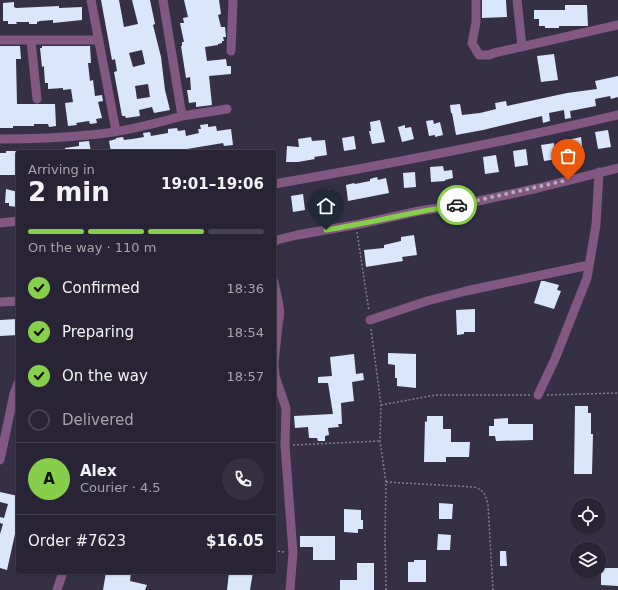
<!DOCTYPE html>
<html lang="en">
<head>
<meta charset="utf-8">
<style>
	:root { --surface:#282435; --page:#343041; --text:#f1f3f6; --muted:#a5a4ad; --line:#444150; --accent:#87cf4a }
	body { margin:0; font-family:"DejaVu Sans",sans-serif; background:var(--page); color:var(--text); height:100vh; display:flex; flex-direction:column; font-size:15px; white-space:nowrap }
	* { box-sizing:border-box; margin:0 }
	p { font-size:13px; color:var(--muted) }
	.icon { flex:none; width:22px; height:22px; fill:none; stroke:currentColor; stroke-width:2; stroke-linecap:round; stroke-linejoin:round }
	.map { position:relative; flex:1; overflow:hidden }
	.side { position:absolute; left:16px; top:150px; width:260px; height:424px; display:flex; flex-direction:column; background:var(--surface); border-radius:4px; box-shadow:0 1px 3px #0004,0 0 0 1px var(--line) }
	.side>* { flex:none }
	.controls { position:absolute; left:570px; top:498px; display:grid; gap:8px }
	.controls a { display:grid; place-items:center; width:36px; height:36px; border-radius:50%; background:var(--surface); box-shadow:0 1px 3px #0004,0 0 0 1px var(--line); font-size:20px }
	.pin { position:absolute; display:grid; place-items:center; width:34px; height:34px; color:#fff; margin:-41px -17px; border-radius:50% 50% 50% 0; rotate:-45deg; box-shadow:0 0 4px #0007 }
	.pin .icon { rotate:45deg }
	.courier { position:absolute; display:grid; place-items:center; width:40px; height:40px; margin:-20px; border:3px solid #87cf4a; border-radius:50%; background:#fff; color:#222; box-shadow:0 1px 5px #0007 }
	.summary em { font-style:normal; font-weight:700 }
	.summary div { display:flex; flex-direction:column-reverse }
	.summary { display:flex; align-items:center; justify-content:space-between; height:68px; padding:0 12px }
	h1 { font-size:26px; font-weight:700; line-height:30px }
	.bar { display:grid; grid-template-columns:repeat(4,1fr); gap:6px 4px; align-content:center; height:48px; padding:0 12px }
	.bar i { height:5px; border-radius:3px; background:var(--line) }
	.bar .active { background:var(--accent) }
	.bar p { grid-column:span 4 }
	.line { display:flex; align-items:center; gap:10px; padding:0 12px; border-top:1px solid var(--line) }
	.line div { flex:1 }
	.round { display:grid; place-items:center; flex:none; width:42px; height:42px; border-radius:21px; background:var(--page) }
	ol { padding:0 12px; list-style:none }
	li { display:flex; align-items:center; gap:12px; height:44px }
	li p { margin-inline-start:auto }
	li .icon { padding:4px; border-radius:50%; background:var(--accent); color:#111; stroke-width:4 }
	li:last-child { color:var(--muted) }
	li i { width:22px; height:22px; border:2px solid var(--line); border-radius:50% }
	.map>svg:first-child { display:block }
</style>
</head>
<body>
<div class="map">
<svg width="618" height="590" viewBox="0 0 618 590">
	<rect width="100%" height="100%" fill="#363047"/>
	<path fill="#dae6fb" fill-rule="evenodd" d="M101,0H119L124,27L138,24L132,0H150L155,24L153,25L161,57L165,90L170,110L154,113L152,107L139,110L140,116L126,118L125,116H122L114,72L117,71L115,59L112,60ZM142,50L145,64L133,67L129,53ZM148,84L150,97L137,99L135,86Z
		M184,0H219L221,14L218,15L221,27H225L226,37H223L224,41H222V43L218,44V45L205,47L207,61L226,59L227,66H231V74L209,76L212,105L196,107V102L189,103L187,90H191L190,77L186,78L181,46H182V42H184L180,23H184L183,18L188,17Z
		M482,0H506L507,17L482,18Z
		M14,2V7L16,8L59,6V8L82,7V20L53,23V20L40,21L37,22V24H29V22H16L17,24H8V21H3V3Z
		M565,5H587L588,26H559V28H545V26H539V19H534V10H565Z
		M0,46H20L21,59H16L17,104H55L56,126L49,127L48,124H34V126H13V128H0Z
		M42,46H90L91,63H88L90,81L93,80L95,96L102,95L103,101L98,102L102,118L96,119L97,123L90,124L89,121L76,123L77,125L68,126L65,103L73,102L71,89L63,90V88L48,89V83H45L44,69V66L42,67L40,48H42Z
		M554,54L558,80L541,82L537,56Z
		M618,76V97L611,99L610,96L595,99L596,106L570,111L571,118L565,119L564,110L549,113L550,121L543,123L542,116L483,130L456,135L452,113H451L450,105L460,104L462,115L480,113L496,109L495,103L506,101L507,106L567,93L597,89L595,81Z
		M380,120L385,142L372,144L369,131H371L370,122Z
		M433,120L434,124L440,122L443,135L435,137V135L429,136L426,121Z
		M208,124V127L216,126L217,131L231,129L233,145L224,146L223,143L169,152H111L109,141L116,139V138L123,137L124,140L132,139L144,137L143,133L150,132L151,136L168,133V129L177,128L178,131L185,130L186,136L199,133L198,129H201L200,125Z
		M405,125V128L411,127L414,139L402,142L398,127Z
		M608,130L611,147L598,149L595,132Z
		M354,136L356,149L344,151L342,138Z
		M311,137L312,141L325,140L327,155L314,157L315,159L298,162H286L287,146L299,147L298,139Z
		M581,137L583,154L570,156L567,140Z
		M89,141L91,152H65V148L79,146V142Z
		M554,143L555,153L563,152L564,158L544,161L541,145Z
		M526,149L528,165L515,167L513,151Z
		M6,151H18V175H0V153H6Z
		M496,155L499,172L485,174L483,157Z
		M443,166L444,171L452,170L453,178L445,180V181L431,182L430,167Z
		M415,172L416,187L404,188L403,173Z
		M377,177L378,180L386,178L389,193L348,201L346,185L354,183L355,184L370,181V179Z
		M6,189L18,192L17,207L9,206V203H5Z
		M330,189L333,204L321,206L318,191Z
		M303,194L305,210L293,212L291,196Z
		M414,235L417,255L402,257L403,261L366,267L364,250L384,248V245L401,241V237Z
		M541,281H544L559,285L557,290L561,291L554,309L534,303Z
		M475,309V332H464V334L457,335L456,310Z
		M17,319L18,335L0,336V320Z
		M388,353L416,354V388L397,386V378H395V365L388,364Z
		M354,354L356,374L363,373L364,380L352,382L354,401L341,403L342,424H338L339,427L328,428L329,435L325,436V441H318L317,438H309L308,427L295,428L294,416L333,414L328,383H318V377L332,376L330,357Z
		M575,406H588V413H591V434H593L592,474H574Z
		M427,416H443V429H451V442H470L469,457H446V462H424L425,421L427,422Z
		M508,418V424H533V440L496,441L495,436H489V426H494V419Z
		M0,492L18,496V504L16,515H18V535L15,534L7,570L0,568V534L3,524L0,523V517L4,518L8,504L0,502Z
		M439,503L453,504L452,519H439Z
		M344,509L361,510V520H363V529H358V533L344,532Z
		M438,534L451,535L450,550H437Z
		M300,536H335V560H313V547H300Z
		M500,551H506L507,566H500Z
		M414,560H426V582H408V562H414Z
		M357,563H374V590H340V580H357Z
		M603,568H618V586L601,585V572H603Z
		M106,572H131L130,581L147,585L145,590H103Z
		M229,572H253L250,590H227Z"/>
	<g fill="none" stroke-linecap="round" stroke-linejoin="round">
		<path stroke="#837f90" stroke-width="1.5" stroke-dasharray="2 2" stroke-linecap="butt" d="M357,232L369,311
			M371,329L381,405L380,441L386,482L385,539L386,590
			M547,395L618,393
			M381,405L436,395H530
			M293,445L380,441
			M386,482L474,487C484,490 486,495 488,505L493,590
			M274,551L285,552"/>
		<path stroke="#825781" stroke-width="9" d="M91,0L116,131
			M476,0V22L472,43L479,55H489L494,53L618,25
			M517,0L522,46
			M0,40H99
			M31,41L37,99
			M231,51L233,0
			M182,116L227,109
			M0,139C30,139 59,138 89,135C118,133 154,124 182,116L163,0
			M274,184C389,164 504,142 618,115
			M0,223L18,221
			M274,242L277,240L297,235L360,224L419,211L469,203L538,188L618,168
			M274,282C277,299 285,317 274,331
			M0,302L18,301
			M370,320L427,301L466,291L589,265
			M274,362L278,326
			M274,363L275,376L286,408L285,445L293,553L290,590
			M538,395L555,359L587,278L596,225L599,172
			M0,460L14,394L18,383
			M57,590L63,572"/>
	</g>
	<g fill="none" stroke-linecap="round" stroke-linejoin="round">
		<path stroke="#b2afbd" stroke-width="4" stroke-dasharray="0 7.2" d="M457,205L568,180"/>
		<path stroke="#87cf4a" stroke-width="5" d="M326,230C370,223 413,212 457,205"/>
	</g>
</svg>
<div class="controls">
<a><svg class="icon" aria-label="locate" viewBox="0 0 24 24"><circle cx="12" cy="12" r="6"/><path d="M12 2v4M12 18v4M2 12h4M18 12h4"/></svg></a>
<a><svg class="icon" aria-label="layers" viewBox="0 0 24 24"><path d="M12 4l9 5-9 5-9-5zM3 14l9 5 9-5"/></svg></a>
</div>
<div class="pin" style="left:568px;top:180px;background:#ea580c"><svg class="icon" aria-label="bag" viewBox="0 0 24 24"><path d="M5 8h14l-1 12H6zM9 8a3 3 0 0 1 6 0"/></svg></div>
<div class="pin" style="left:326px;top:230px;background:#1f2937"><svg class="icon" aria-label="home" viewBox="0 0 24 24"><path d="M3 11l9-7 9 7M6 9v11h12V9"/></svg></div>
<div class="courier" style="left:457px;top:205px"><svg class="icon" aria-label="car" viewBox="0 0 24 24"><path d="M5 17H2v-5l4-1 3-4h7l3 4 3 1v5h-3M9 17h6M6 11h13"/><circle cx="7" cy="17" r="2"/><circle cx="17" cy="17" r="2"/></svg></div>
<section class="side">
<div class="summary"><div><h1>2 min</h1><p>Arriving in</p></div><em>19:01–19:06</em></div>
<div class="bar"><i class="active"></i><i class="active"></i><i class="active"></i><i></i><p>On the way · 110 m</p></div>
<ol>
<li><svg class="icon" aria-label="check" viewBox="0 0 24 24"><path d="M5 12l5 5 9-10"/></svg>Confirmed<p>18:36</p></li>
<li><svg class="icon" aria-label="check" viewBox="0 0 24 24"><path d="M5 12l5 5 9-10"/></svg>Preparing<p>18:54</p></li>
<li><svg class="icon" aria-label="check" viewBox="0 0 24 24"><path d="M5 12l5 5 9-10"/></svg>On the way<p>18:57</p></li>
<li><i></i>Delivered</li>
</ol>
<div class="line" style="height:72px"><b class="round" style="background:var(--accent);color:#111">A</b><div><b>Alex</b><p>Courier · 4.5</p></div><a class="round"><svg class="icon" aria-label="phone" viewBox="0 0 24 24"><path d="M5 4h4l2 5-3 2q2 4 5 5l2-3 5 2v4C11 20 4 13 5 4z"/></svg></a></div>
<div class="line" style="height:52px"><div>Order #7623</div><b>$16.05</b></div>
</section>
</div>
</body>
</html>
